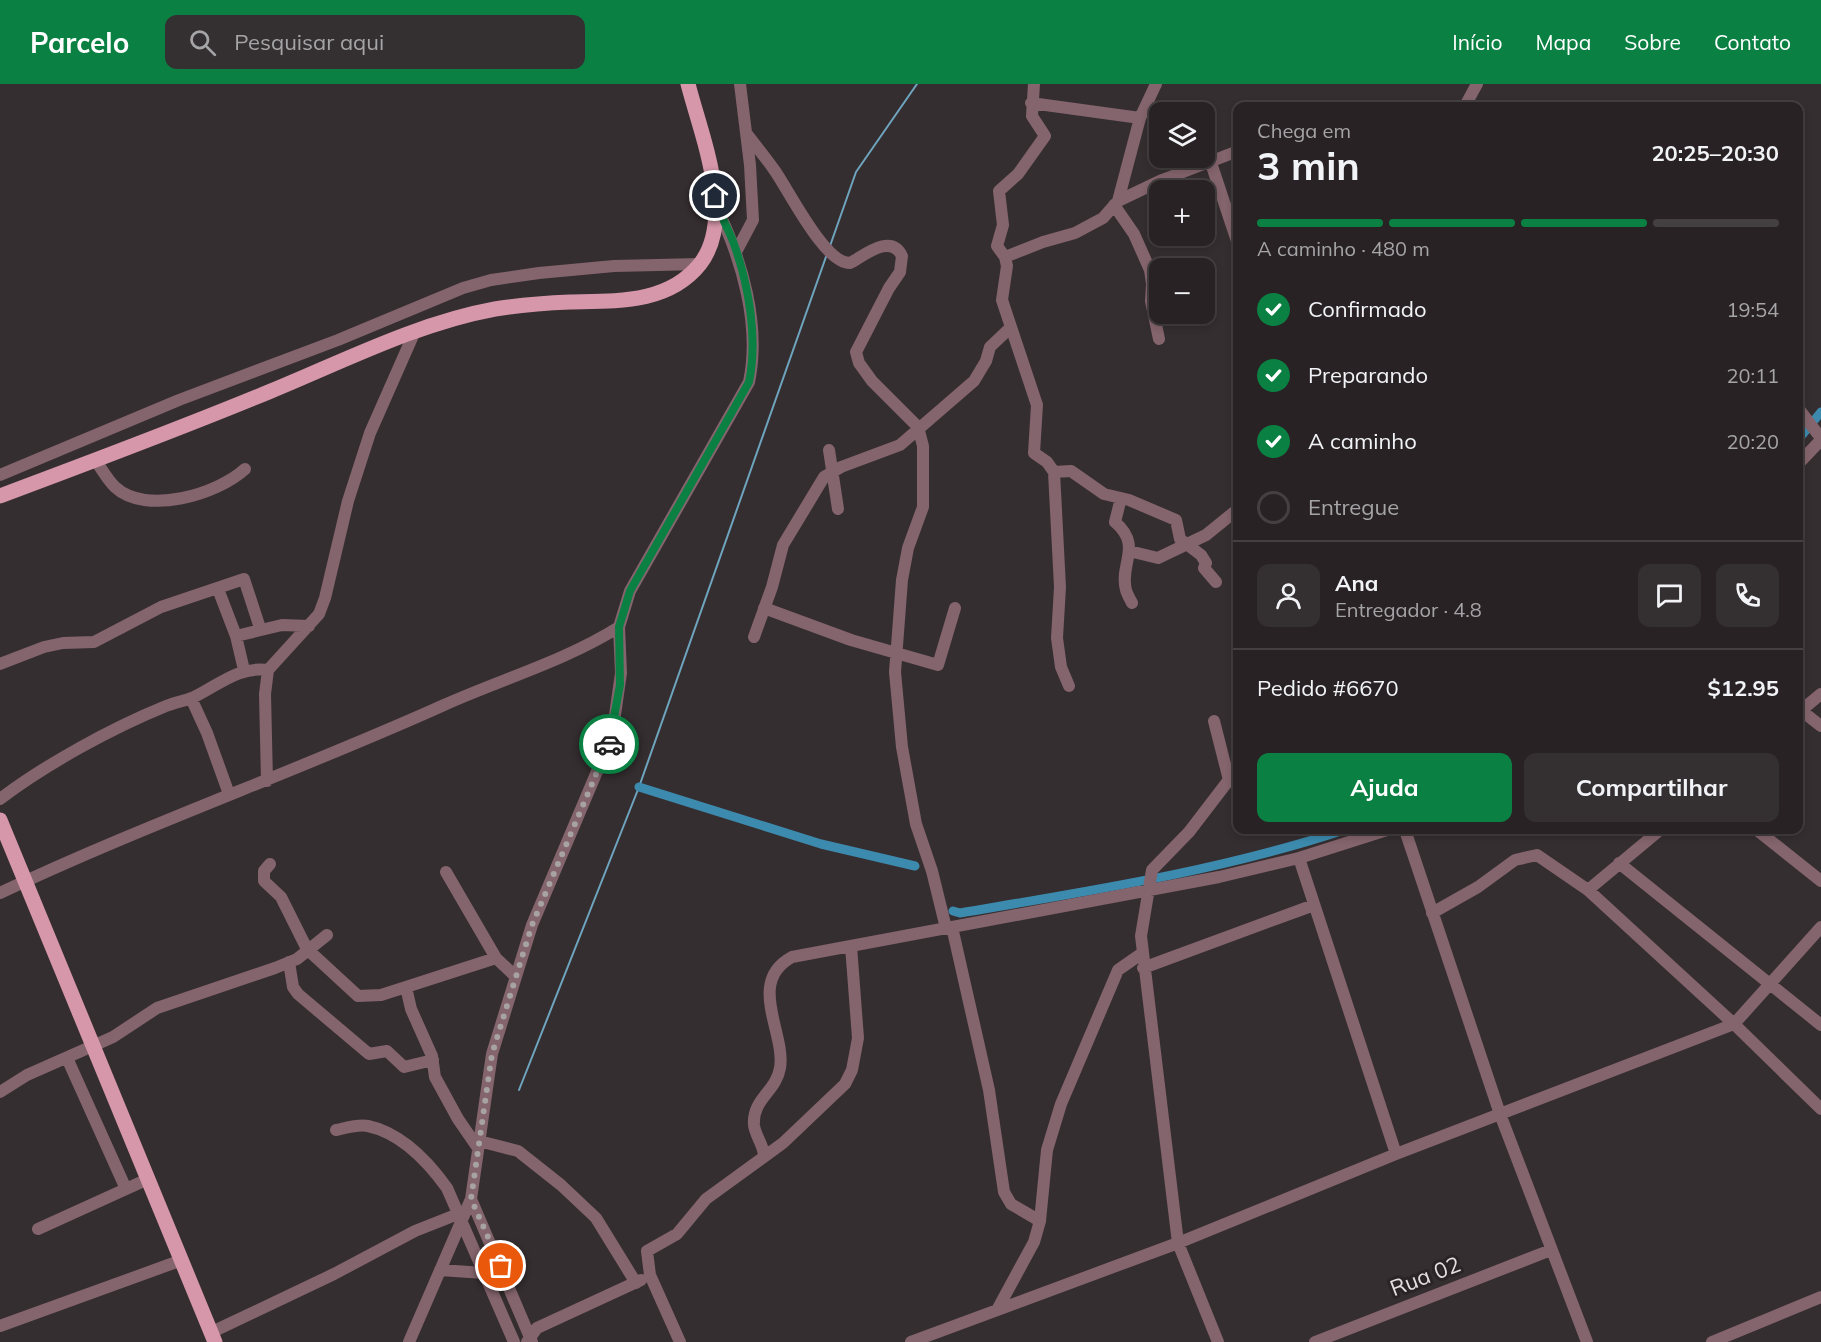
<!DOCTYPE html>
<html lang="pt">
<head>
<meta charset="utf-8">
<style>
	:root { --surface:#282224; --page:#342f31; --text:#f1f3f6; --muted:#a5a4a6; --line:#443f41; --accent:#0b8043 }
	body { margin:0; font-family:Mulish,sans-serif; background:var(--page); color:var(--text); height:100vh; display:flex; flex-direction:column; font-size:22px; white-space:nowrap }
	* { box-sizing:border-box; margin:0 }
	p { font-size:20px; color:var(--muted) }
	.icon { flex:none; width:33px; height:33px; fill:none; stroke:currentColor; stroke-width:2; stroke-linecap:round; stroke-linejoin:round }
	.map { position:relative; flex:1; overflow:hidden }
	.drawer { position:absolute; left:1233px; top:18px; width:570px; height:732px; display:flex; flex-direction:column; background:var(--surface); border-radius:12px; box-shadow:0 3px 9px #0003,0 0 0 2px var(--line) }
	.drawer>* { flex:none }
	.controls { position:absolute; left:1149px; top:18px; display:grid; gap:12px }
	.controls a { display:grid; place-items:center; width:66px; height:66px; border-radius:12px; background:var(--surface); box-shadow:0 3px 9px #0003,0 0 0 2px var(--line); font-size:30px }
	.pin { position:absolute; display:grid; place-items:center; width:51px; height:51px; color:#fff; margin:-26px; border:3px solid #fff; border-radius:50%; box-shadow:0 2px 6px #0007 }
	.courier { position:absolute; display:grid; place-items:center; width:60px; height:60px; margin:-30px; border:4px solid #0b8043; border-radius:50%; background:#fff; color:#222; box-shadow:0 2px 8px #0007 }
	.overview em { font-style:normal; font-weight:700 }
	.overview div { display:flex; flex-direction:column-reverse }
	.overview { display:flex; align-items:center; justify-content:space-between; height:102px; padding:0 24px }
	h1 { font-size:39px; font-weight:700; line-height:45px }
	.bar { display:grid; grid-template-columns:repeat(4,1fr); gap:9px 6px; align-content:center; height:72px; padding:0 24px }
	.bar i { height:8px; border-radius:4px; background:var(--line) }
	.bar .active { background:var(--accent) }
	.bar p { grid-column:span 4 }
	.line { display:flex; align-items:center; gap:15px; padding:0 24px; border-top:2px solid var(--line) }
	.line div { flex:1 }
	.round { display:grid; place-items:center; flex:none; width:63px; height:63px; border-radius:12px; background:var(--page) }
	ol { padding:0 24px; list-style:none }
	li { display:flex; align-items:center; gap:18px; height:66px }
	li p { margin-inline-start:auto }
	li .icon { padding:6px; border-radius:50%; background:var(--accent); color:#fff; stroke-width:4 }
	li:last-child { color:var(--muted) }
	li i { width:33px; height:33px; border:3px solid var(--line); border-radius:50% }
	.action { display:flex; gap:12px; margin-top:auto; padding:12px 24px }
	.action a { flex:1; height:69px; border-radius:12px; background:var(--accent); color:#fff; font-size:24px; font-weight:700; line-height:69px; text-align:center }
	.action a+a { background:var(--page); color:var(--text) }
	header { display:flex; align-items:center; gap:36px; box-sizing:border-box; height:84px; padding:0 30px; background:var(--accent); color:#fff }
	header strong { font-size:28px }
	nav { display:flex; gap:33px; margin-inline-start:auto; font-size:21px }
	.search { width:420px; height:54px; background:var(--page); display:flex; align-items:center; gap:15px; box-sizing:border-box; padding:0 21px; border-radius:12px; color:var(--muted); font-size:22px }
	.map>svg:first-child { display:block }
</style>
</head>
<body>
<header>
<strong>Parcelo</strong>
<div class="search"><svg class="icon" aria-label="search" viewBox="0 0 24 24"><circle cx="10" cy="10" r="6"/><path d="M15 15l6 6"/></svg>Pesquisar aqui</div>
<nav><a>Início</a><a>Mapa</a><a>Sobre</a><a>Contato</a></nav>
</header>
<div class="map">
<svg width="1821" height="1258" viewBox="0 0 1821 1258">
	<rect width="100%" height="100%" fill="#352e30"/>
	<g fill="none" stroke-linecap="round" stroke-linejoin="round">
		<path stroke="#6ea4be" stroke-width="2" d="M830,162L856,88L917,0
			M519,1006L639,703L827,170"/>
		<path stroke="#3c8baf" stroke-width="9" d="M1798,356L1821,328
			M639,703L821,760L915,782
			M953,827L960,829C1089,807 1220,787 1344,746"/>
		<path stroke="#84646d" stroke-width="12" d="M1034,0L1032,32L1045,52L1018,90L999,107L1003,141L997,162L1005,173L1007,182L1002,216L1037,321L1034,369L1047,378L1054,388L1060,503L1057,554L1061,583L1069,602
			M1031,19L1140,34
			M1465,22L1477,0
			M746,49C756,62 766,74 775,87C789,107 825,180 850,179C865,171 891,149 902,172L900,188L889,204L856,268L859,279L872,297L918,343L923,362V423L908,464L902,496L895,588L902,663L916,740L932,787L946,844
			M1211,79L1238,160
			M1118,117L1140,34L1156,0
			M1114,121L1134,150L1150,186L1152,200L1151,217L1159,255
			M736,168L753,136L750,81L740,0
			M1005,173L1043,158L1075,149L1103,134L1118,117L1162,96L1238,67
			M1798,324L1821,354
			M829,366L838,425
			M95,376C102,385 107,395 115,403C146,432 218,410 245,385
			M1798,380L1821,356
			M1054,388L1071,387L1104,410L1129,416L1176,436L1180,455L1201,471L1206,479L1204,484L1216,498
			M0,391L179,316L338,256L463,204L491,196L539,189L614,182L700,180
			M1121,414L1115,438C1143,462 1119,480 1126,506C1127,510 1130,515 1132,519
			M1129,467L1158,474L1206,451L1238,425
			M218,505L236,552L244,586
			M764,524L851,556L938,581L955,524
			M236,552L282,541L309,542
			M754,553L772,503L783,461L824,393L841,383L900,361L974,297L986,277L990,263L1010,244
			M0,580L44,563L63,559L94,558L161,523L244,495L260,544
			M191,614L207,649L229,710
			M1798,624L1821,642
			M1798,629L1821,610
			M1214,637L1229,696
			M267,697L265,610L268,586L319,530L325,514L348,417L370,349L415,247
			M0,715C46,680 112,644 166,622C174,619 183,617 192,614C218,602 237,582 268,586
			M1405,746L1500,1030L1587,1258
			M1757,746L1821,797
			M1299,774L1396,1070
			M1619,779L1821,941
			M270,780L264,787V797L281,813L307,865L358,912L381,911L406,903L411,925L432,972L435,993L458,1035L478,1064
			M446,788L496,874L515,892
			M1588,806L1660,746
			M0,809C146,740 298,687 444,621C502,595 565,577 619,543
			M1432,829L1478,803L1515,776L1537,771L1588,806L1734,940L1821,843
			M952,843L989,1006L1004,1108L1011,1120L1040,1137L1034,1158L997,1226
			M289,878L293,903L298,910L369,970L387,967L404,983L433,976
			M1143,884L1314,821
			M406,903L496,874
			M67,974L126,1105
			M0,1008L27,991L113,953L157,924L275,884L297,875L327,851
			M336,1046C346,1044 358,1040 368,1042C401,1049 429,1079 447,1104L514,1258
			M479,1057L518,1067L561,1101L596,1134L636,1199
			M764,1071C763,1060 755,1051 754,1041C752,1015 776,1008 780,984C786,949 746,898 792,873L1219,793L1299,774L1387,746
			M471,1115L532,1258
			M1040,1137L1047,1066L1061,1020L1118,886L1141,870
			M38,1145L148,1095
			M440,1186L484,1189L501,1182
			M0,1242L182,1176
			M212,1248L334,1190L415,1147L458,1130
			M409,1258L471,1115L492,970L532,841L612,652L621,589L619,543L630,507L749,298C761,241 742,176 717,124
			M527,1258L537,1244L641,1196
			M680,1258L650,1191L647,1167L677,1150L706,1115L783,1059L845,1000L852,986L858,954L851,862
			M911,1258L1178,1159L1396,1070L1734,940L1821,1025
			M1218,1258L1178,1159L1141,852L1152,786L1189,748L1238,684
			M1315,1258L1551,1166
			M1712,1258L1821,1213"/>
		<path stroke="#d697aa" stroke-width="15" d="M0,412C91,378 182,344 271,307C344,277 418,239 495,225C520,221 545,219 570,218C616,217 668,220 700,180C736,134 701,51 688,0
			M0,736L215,1258"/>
	</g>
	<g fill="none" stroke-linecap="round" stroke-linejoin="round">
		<path stroke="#a7a2a3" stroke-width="6" stroke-dasharray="0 10.8" d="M501,1182L471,1115L492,970L532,841L609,660"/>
		<path stroke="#0b8043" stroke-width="8" d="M609,660L620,601L619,543L630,507L749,298C758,255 749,202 734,160C728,143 718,129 715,112"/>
	</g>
	<g text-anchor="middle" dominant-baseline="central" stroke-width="6" stroke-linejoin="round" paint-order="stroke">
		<g font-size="22" fill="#e4e0e1" stroke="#2b2426">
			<text transform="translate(1425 1192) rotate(-21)">Rua 02</text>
		</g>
	</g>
</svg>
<div class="controls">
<a><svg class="icon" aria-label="layers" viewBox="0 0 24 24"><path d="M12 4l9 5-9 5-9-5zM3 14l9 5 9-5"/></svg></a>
<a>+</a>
<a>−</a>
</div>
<div class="pin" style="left:501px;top:1182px;background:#ea580c"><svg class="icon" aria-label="bag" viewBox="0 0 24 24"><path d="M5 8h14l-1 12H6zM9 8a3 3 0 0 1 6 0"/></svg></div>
<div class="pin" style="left:715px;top:112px;background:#1f2937"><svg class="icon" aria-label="home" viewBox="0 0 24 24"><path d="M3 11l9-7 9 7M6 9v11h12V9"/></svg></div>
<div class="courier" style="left:609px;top:660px"><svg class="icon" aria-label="car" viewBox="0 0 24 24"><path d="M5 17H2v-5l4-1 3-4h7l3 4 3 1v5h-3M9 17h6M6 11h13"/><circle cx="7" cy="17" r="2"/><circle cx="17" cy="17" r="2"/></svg></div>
<section class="drawer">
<div class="overview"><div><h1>3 min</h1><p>Chega em</p></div><em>20:25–20:30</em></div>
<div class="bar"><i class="active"></i><i class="active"></i><i class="active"></i><i></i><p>A caminho · 480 m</p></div>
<ol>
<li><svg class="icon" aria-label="check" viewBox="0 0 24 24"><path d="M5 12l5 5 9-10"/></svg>Confirmado<p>19:54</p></li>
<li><svg class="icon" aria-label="check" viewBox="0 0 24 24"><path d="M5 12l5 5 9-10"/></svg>Preparando<p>20:11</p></li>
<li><svg class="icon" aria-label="check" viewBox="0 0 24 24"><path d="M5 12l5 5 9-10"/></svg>A caminho<p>20:20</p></li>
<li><i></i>Entregue</li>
</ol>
<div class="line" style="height:108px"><a class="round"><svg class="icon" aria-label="person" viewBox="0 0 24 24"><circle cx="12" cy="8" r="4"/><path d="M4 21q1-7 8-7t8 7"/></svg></a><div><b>Ana</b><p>Entregador · 4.8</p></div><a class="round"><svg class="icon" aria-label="chat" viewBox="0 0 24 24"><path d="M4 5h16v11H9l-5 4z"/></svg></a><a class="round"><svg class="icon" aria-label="phone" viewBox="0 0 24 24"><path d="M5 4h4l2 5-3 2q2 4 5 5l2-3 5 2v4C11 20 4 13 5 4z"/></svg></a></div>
<div class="line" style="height:78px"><div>Pedido #6670</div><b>$12.95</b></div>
<div class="action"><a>Ajuda</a><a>Compartilhar</a></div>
</section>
</div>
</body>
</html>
